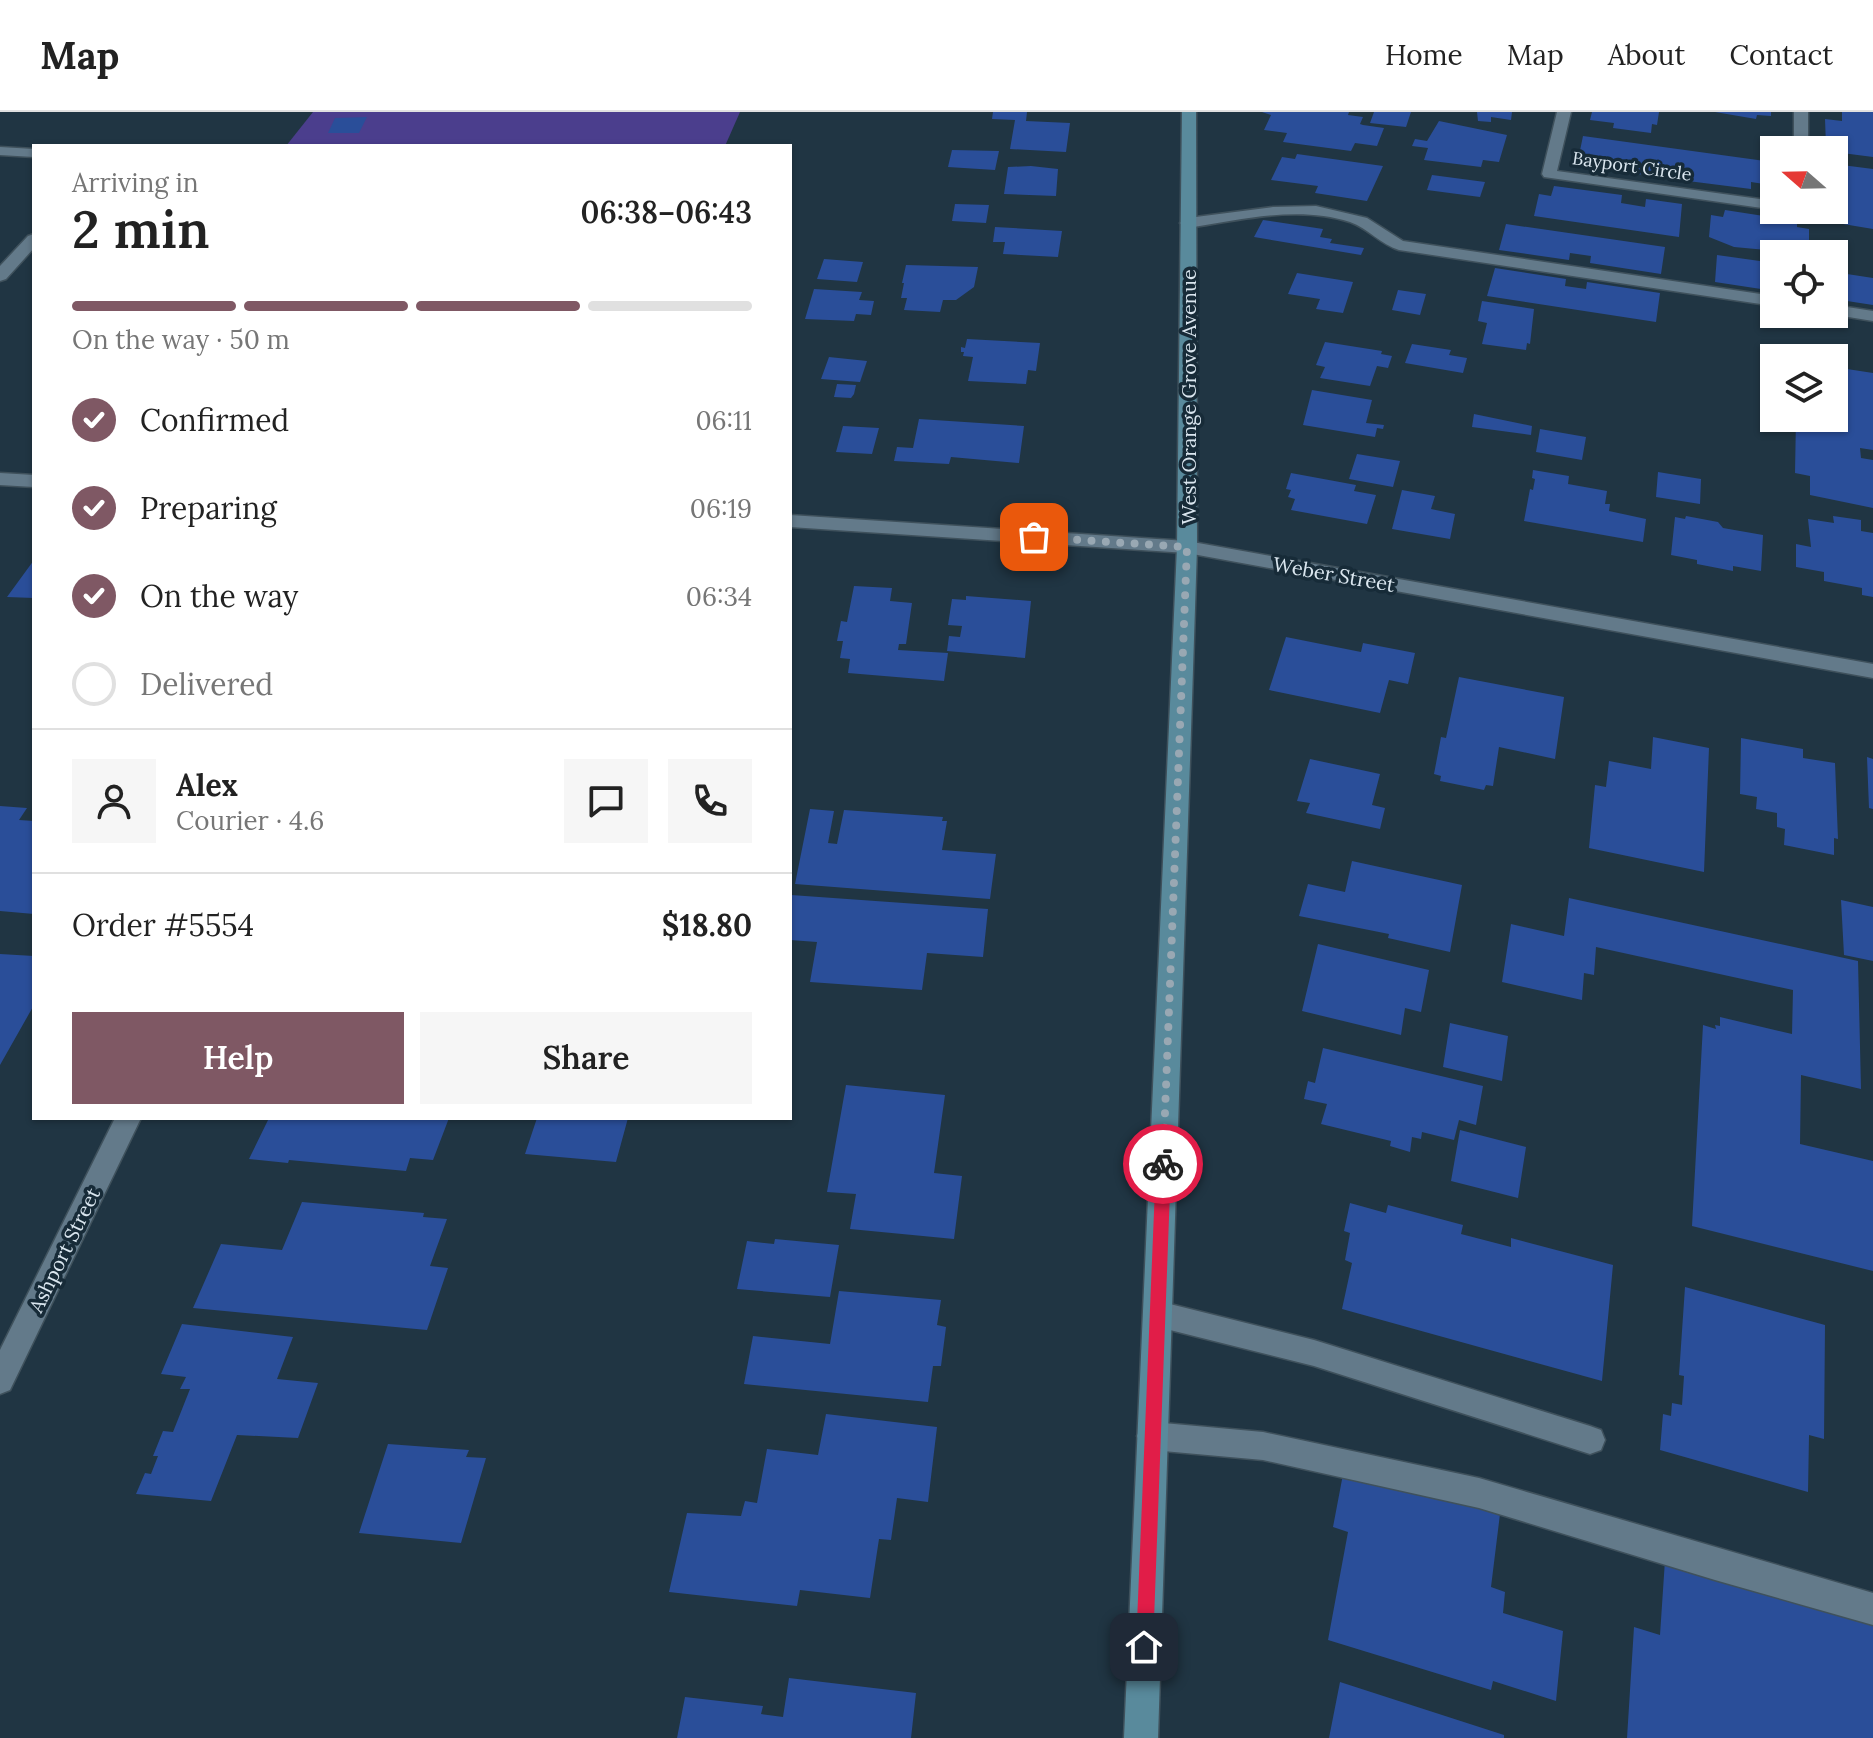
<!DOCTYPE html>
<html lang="en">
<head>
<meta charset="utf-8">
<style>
	:root { --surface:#fff; --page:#f6f6f6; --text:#222; --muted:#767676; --line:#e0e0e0; --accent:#7f5864 }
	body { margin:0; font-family:Lora,serif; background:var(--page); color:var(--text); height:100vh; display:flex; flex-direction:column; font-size:30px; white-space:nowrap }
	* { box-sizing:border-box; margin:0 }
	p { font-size:26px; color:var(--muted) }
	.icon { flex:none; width:44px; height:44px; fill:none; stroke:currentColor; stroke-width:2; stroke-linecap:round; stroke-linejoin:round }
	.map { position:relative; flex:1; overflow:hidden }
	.drawer { position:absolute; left:32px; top:32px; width:760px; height:976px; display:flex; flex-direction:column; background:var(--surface); border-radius:0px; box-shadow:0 2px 6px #0004 }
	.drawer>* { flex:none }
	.needle { width:52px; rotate:290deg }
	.controls { position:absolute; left:1760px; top:24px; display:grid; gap:16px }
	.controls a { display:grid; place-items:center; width:88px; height:88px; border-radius:0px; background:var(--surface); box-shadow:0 2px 6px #0004; font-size:40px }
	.pin { position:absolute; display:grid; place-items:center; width:68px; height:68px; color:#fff; margin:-34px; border-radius:16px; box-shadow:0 4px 12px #0006 }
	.courier { position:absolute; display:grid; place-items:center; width:80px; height:80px; margin:-40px; border:6px solid #e11d48; border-radius:50%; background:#fff; color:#222; box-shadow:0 2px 10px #0007 }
	.overview em { font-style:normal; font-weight:600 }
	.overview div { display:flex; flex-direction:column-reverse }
	.overview { display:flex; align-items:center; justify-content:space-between; height:136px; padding:0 40px }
	h1 { font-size:52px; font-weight:600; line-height:60px }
	.bar { display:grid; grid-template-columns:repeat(4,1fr); gap:12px 8px; align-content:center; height:96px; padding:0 40px }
	.bar i { height:10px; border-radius:6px; background:var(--line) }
	.bar .selected { background:var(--accent) }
	.bar p { grid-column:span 4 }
	.line { display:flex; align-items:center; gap:20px; padding:0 40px; border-top:2px solid var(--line) }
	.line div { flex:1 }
	.round { display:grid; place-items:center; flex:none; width:84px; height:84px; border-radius:0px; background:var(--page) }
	ol { padding:0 40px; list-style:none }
	li { display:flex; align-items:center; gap:24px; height:88px }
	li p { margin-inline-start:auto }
	li .icon { padding:8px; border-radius:50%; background:var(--accent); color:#fff; stroke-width:4 }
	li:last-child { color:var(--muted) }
	li i { width:44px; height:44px; border:4px solid var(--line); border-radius:50% }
	.button { display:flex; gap:16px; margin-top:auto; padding:16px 40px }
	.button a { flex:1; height:92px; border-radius:0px; background:var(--accent); color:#fff; font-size:32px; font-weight:600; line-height:92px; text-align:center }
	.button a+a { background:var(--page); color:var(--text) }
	header { display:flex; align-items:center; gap:48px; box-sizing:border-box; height:112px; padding:0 40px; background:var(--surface); border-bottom:2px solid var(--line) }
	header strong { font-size:38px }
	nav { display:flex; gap:44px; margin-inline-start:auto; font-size:28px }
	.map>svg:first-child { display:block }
</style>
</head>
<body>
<header>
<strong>Map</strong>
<nav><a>Home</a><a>Map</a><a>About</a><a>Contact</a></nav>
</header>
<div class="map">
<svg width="1873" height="1626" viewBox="0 0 1873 1626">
	<rect width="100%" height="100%" fill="#203543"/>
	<path fill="#4b3e8d" d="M313,0H740L725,34H286Z"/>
	<path fill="#2a4e99" d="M993,0H1027L1026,9L1070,11L1066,40L1010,37L1015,8L992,7Z
		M1262,0H1349L1348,3L1363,5L1360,12L1363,13L1384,16L1377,34L1355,31L1351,39L1283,30L1287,21L1264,18L1271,3Z
		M1374,0H1411L1406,15L1370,11Z
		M1477,0H1512L1511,8L1491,5V10L1478,9Z
		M1592,0H1659L1657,13L1652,12L1651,21L1613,16L1614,11L1590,8Z
		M1715,0H1771V4L1757,3L1756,7Z
		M1842,0H1873V45L1842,41V36L1826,34L1825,7L1842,9Z
		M367,5L359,21H328L335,6Z
		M1439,9L1507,23L1499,50L1483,48L1481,55L1424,48L1428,36L1412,34L1415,27L1427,29Z
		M1583,24L1765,49L1764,72L1751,70V77L1680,68L1681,61L1659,58L1658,65L1577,53Z
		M952,38L999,39L995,58L948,55Z
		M1297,42L1383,54L1367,89L1315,81L1318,74L1271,68L1282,45L1295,47Z
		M1834,52L1873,57V117L1843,112L1844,107L1825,104V98H1834V76L1842,77V67L1834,66Z
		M1031,54L1058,57L1056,84L1004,82L1008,55Z
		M1432,63L1485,70L1480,85L1427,78Z
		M1554,74L1622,83L1621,91L1645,95L1646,87L1682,92L1679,125L1534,104L1539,82L1551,84Z
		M955,92L989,93L986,111L952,109Z
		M1725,98L1797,109V115L1809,117V142L1734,135L1709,125L1711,103L1723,105Z
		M1263,108L1323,117L1320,125L1332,127L1330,131L1364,136L1361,143L1254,125Z
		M1506,112L1665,135L1661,162L1590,151L1591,144L1570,141L1569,148L1499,138Z
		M995,115L1062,119L1058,145L1003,142L1005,130H993Z
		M1717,143L1774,151V179L1715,170Z
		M824,147L863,150L857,170L817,167Z
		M906,153L978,155L974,175L956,188H943L940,200L904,198L907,186H901L904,171H902Z
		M1495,156L1566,167L1565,174L1586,177L1587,170L1660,181L1656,210L1487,184Z
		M1834,160L1873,166V193L1834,187Z
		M1297,161L1353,170L1343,201L1316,197L1320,187L1288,182Z
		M814,177L862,180L859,188L874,189L871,203L856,202L854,209L805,207Z
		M1398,178L1426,182L1420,203L1392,198Z
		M1482,189L1534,197L1530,232L1527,231L1526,238L1482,232L1487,211L1478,209Z
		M967,227L1040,231L1036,259L1028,258L1026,272L968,269L973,245L963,244L964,240H961V235L965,236Z
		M1325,230L1382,239L1381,242L1392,244L1388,256L1377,254L1370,274L1320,266L1325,255L1316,253Z
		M1412,232L1451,238L1449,243L1467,246L1463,261L1405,251Z
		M829,245L867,249L860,270L821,267Z
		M1834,255L1873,261V338L1860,336L1861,346L1873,348V396L1810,383V364L1795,361L1796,306H1834Z
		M837,272L856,273L854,282L851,286L834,285Z
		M1312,278L1372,288L1366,311L1384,313L1383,317L1377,316L1375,325L1303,313Z
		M1474,302L1532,314L1531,323L1472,315Z
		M919,307L1024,314L1019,351L951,345L949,352L894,349L897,335L913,336Z
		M843,314L879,316L872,342L836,340Z
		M1540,317L1586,325L1582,348L1536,340Z
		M1357,342L1400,349L1393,375L1349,367Z
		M1533,358L1569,364L1568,372L1607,379L1605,392H1610L1609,399L1646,407L1643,430L1524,409L1530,377L1533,378L1535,367L1532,366Z
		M1658,360L1701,367L1700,392L1656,385Z
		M1291,361L1356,373L1354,379L1376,383L1367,412L1291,398L1295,387L1288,385L1291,378L1286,377Z
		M1402,378L1435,384L1431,397L1455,402L1450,427L1392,417Z
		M1686,404L1718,410L1723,416L1763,423L1761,459L1733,454V459L1697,452V448L1671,443L1675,405L1685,407Z
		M1833,404L1861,408V419L1873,421V485L1862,483V476L1824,469V460L1796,455V432L1811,435L1808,407L1834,411Z
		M34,448V486L7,485Z
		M854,474L892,476L890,489L912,491L906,532H899L898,538L948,541L944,569L848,561L850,547L840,546L843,529H837L841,509L847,510Z
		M966,484L1031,489L1025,546L947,539L949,524L960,525L962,514L948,513L952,487L966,488Z
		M1286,525L1361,540L1363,531L1415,541L1408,572L1389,568L1380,601L1269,578Z
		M1459,565L1564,585L1555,647L1499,635L1493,674L1486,673L1484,678L1440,669L1441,664L1434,662L1441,625L1446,626Z
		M1653,625L1709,636L1704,760L1589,736L1595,673L1606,675L1609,649L1651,657Z
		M1741,626L1803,637V646L1835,651L1838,727L1834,726V743L1784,733L1785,717L1777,715V701L1756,697L1757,685L1740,682Z
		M1867,645L1873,647V697L1869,696Z
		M1310,647L1380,662L1372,693L1385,696L1380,717L1306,701L1310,691L1297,689Z
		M0,694L27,696L19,708L34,709V802L0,799Z
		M810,697L834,699L828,731L837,732L844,698L943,705L942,709H947L942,738L996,742L990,787L795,772Z
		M1352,749L1462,773L1450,840L1388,826L1389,822L1299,804L1308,772L1345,780Z
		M791,783L988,797L983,845L927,841L922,878L810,870L817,830L790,828Z
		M1569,786L1858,849L1861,977L1801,963L1800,1032L1873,1049V1159L1692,1114L1703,913L1716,917L1715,913L1720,914V905L1792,922L1793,878L1596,835L1594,863L1584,861L1582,888L1502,870L1511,812L1564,824Z
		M1841,788L1873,795V849L1844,843Z
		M1318,832L1429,858L1421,900L1405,896L1401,923L1302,899Z
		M0,842L34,844V893L0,953Z
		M1450,911L1508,924L1502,969L1443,955Z
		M1323,936L1483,974L1476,1013L1459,1008L1454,1028L1422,1020L1421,1027L1412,1025L1410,1040L1390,1034L1391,1029L1321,1012L1327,992L1304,987L1308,969L1315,971Z
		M846,973L945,983L934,1061L962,1064L954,1127L850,1117L856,1082L827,1080Z
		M269,1006H449L433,1048L410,1046L406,1059L289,1048L288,1051L249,1047Z
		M537,1006H628L616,1050L525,1042Z
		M1460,1018L1526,1035L1518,1086L1451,1069Z
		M302,1090L424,1101L423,1105L447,1107L430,1154L448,1156L427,1218L193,1196L221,1132L282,1138Z
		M1350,1091L1386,1101L1388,1093L1463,1113L1461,1122L1511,1135V1126L1613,1153L1602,1269L1342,1197L1352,1151L1345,1148L1350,1121L1344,1119Z
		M775,1127L839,1133L830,1185L737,1177L747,1129L774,1132Z
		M1685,1175L1825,1213L1824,1327L1809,1323L1808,1380L1660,1338L1663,1302L1671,1304L1672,1291L1682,1293L1684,1264L1679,1263Z
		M839,1179L941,1188L937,1213L946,1215L941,1254H933L928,1290L744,1272L753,1224L830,1232Z
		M182,1212L293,1225L277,1267L318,1271L298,1326L237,1323L211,1389L136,1382L145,1361L151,1362L158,1344H153L163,1319L173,1320L190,1277H180L186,1265L161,1262Z
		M826,1302L937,1315L928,1390L897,1386L891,1428L879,1427L870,1486L800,1478L797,1494L669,1480L687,1401L741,1404L745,1389L757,1391L767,1337L818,1343Z
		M388,1332L469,1338L466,1345L486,1346L461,1431L359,1421Z
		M1344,1357L1500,1402L1491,1475L1505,1480L1503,1501L1563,1519L1556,1589L1493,1569L1491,1578L1328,1528L1348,1420L1333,1415Z
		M1665,1448L1873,1509V1626H1627L1634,1515L1660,1523Z
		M789,1566L916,1581L911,1626H677L685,1585L763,1594L761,1602L783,1605Z
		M1340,1570L1504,1623V1626H1329Z"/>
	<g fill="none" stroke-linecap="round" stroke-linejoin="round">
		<defs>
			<path id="lane" d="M1316,94L1367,106L1403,129L1774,184V194L1399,138C1381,133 1368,116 1350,110C1298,93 1240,108 1188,116L1180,111L1188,106L1273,95Z
				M1834,193L1873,199V209L1830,202H1834Z
				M1158,1189L1314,1228L1590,1314L1601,1318L1605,1328L1601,1338L1590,1342L1314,1254L1158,1215L1148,1211L1144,1202L1148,1193Z
				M1152,1310L1263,1320L1479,1366L1873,1481V1513L1715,1468L1479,1396L1263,1348L1152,1338L1141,1334L1137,1324L1141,1314Z"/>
			<path id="street" d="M1557,0H1571L1557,59L1774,89L1776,98L1544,65L1542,62Z
				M1794,0H1808V38H1794Z
				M0,35L34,37V45L0,43Z
				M34,122V136L6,167L0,169V154L28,124Z
				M0,361L34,363V375L0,373Z
				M790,403L1187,429L1873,552V566L1187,441L790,415Z
				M115,1006H141L10,1278L0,1282V1238Z"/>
			<path id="secondary" d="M1182,0H1196L1197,435L1158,1626H1124L1177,435Z"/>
		</defs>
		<use href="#lane" stroke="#3f515c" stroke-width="3"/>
		<use href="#street" stroke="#3f515c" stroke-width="3"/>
		<use href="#secondary" stroke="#3f515c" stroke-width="3"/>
		<use href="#lane" fill="#637a8a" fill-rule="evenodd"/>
		<use href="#street" fill="#637a8a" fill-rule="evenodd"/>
		<use href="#secondary" fill="#598a9c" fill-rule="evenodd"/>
	</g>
	<path fill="#e11d48" d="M1163,1046L1171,1052L1153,1535L1151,1542L1144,1544L1138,1542L1136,1535L1156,1052Z"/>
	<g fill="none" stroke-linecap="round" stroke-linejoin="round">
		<path stroke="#99a8b3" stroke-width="8" stroke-dasharray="0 14.4" d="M1034,425L1187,435L1163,1052"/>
	</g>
	<g text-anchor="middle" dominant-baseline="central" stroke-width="7" stroke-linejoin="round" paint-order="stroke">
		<g font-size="18" fill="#dae6ef" stroke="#172b38">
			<text transform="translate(1632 54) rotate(8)">Bayport Circle</text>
		</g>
		<g font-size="20" fill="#dae6ef" stroke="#172b38">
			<text transform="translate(1188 285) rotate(-90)">West Orange Grove Avenue</text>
			<text transform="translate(1334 462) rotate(10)">Weber Street</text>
			<text transform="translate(64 1138) rotate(-64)">Ashport Street</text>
		</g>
	</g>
</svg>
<div class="controls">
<a><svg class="needle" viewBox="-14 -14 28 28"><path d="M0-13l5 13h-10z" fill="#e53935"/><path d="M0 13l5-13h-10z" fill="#767676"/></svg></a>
<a><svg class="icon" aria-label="locate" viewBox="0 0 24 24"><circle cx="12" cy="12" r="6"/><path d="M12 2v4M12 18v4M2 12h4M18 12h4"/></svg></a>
<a><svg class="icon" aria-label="layers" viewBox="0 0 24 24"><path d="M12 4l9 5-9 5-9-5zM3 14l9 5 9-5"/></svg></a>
</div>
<div class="pin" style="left:1034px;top:425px;background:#ea580c"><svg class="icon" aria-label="bag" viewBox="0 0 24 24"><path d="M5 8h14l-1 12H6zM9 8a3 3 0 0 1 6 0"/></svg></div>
<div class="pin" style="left:1144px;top:1535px;background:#1f2937"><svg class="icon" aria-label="home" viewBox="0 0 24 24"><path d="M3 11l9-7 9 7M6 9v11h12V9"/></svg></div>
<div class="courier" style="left:1163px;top:1052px"><svg class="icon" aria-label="bike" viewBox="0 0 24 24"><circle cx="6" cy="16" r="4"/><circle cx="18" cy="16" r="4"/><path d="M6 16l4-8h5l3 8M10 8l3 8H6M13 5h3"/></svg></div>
<section class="drawer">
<div class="overview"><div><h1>2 min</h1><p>Arriving in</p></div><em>06:38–06:43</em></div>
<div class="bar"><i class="selected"></i><i class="selected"></i><i class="selected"></i><i></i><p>On the way · 50 m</p></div>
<ol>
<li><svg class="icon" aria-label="check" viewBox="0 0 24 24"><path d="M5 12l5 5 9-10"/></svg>Confirmed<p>06:11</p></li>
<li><svg class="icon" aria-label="check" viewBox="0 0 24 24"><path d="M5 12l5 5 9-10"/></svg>Preparing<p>06:19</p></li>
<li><svg class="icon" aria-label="check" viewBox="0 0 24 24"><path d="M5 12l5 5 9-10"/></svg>On the way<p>06:34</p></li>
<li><i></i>Delivered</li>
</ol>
<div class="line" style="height:144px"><a class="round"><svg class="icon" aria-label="person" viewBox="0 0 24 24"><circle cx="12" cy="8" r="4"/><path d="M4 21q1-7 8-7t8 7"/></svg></a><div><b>Alex</b><p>Courier · 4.6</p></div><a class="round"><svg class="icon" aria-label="chat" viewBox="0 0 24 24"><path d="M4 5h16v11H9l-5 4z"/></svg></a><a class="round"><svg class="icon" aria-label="phone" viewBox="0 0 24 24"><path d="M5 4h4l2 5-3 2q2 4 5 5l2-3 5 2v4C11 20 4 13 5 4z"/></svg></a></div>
<div class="line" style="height:104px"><div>Order #5554</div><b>$18.80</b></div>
<div class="button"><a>Help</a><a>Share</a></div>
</section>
</div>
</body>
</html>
